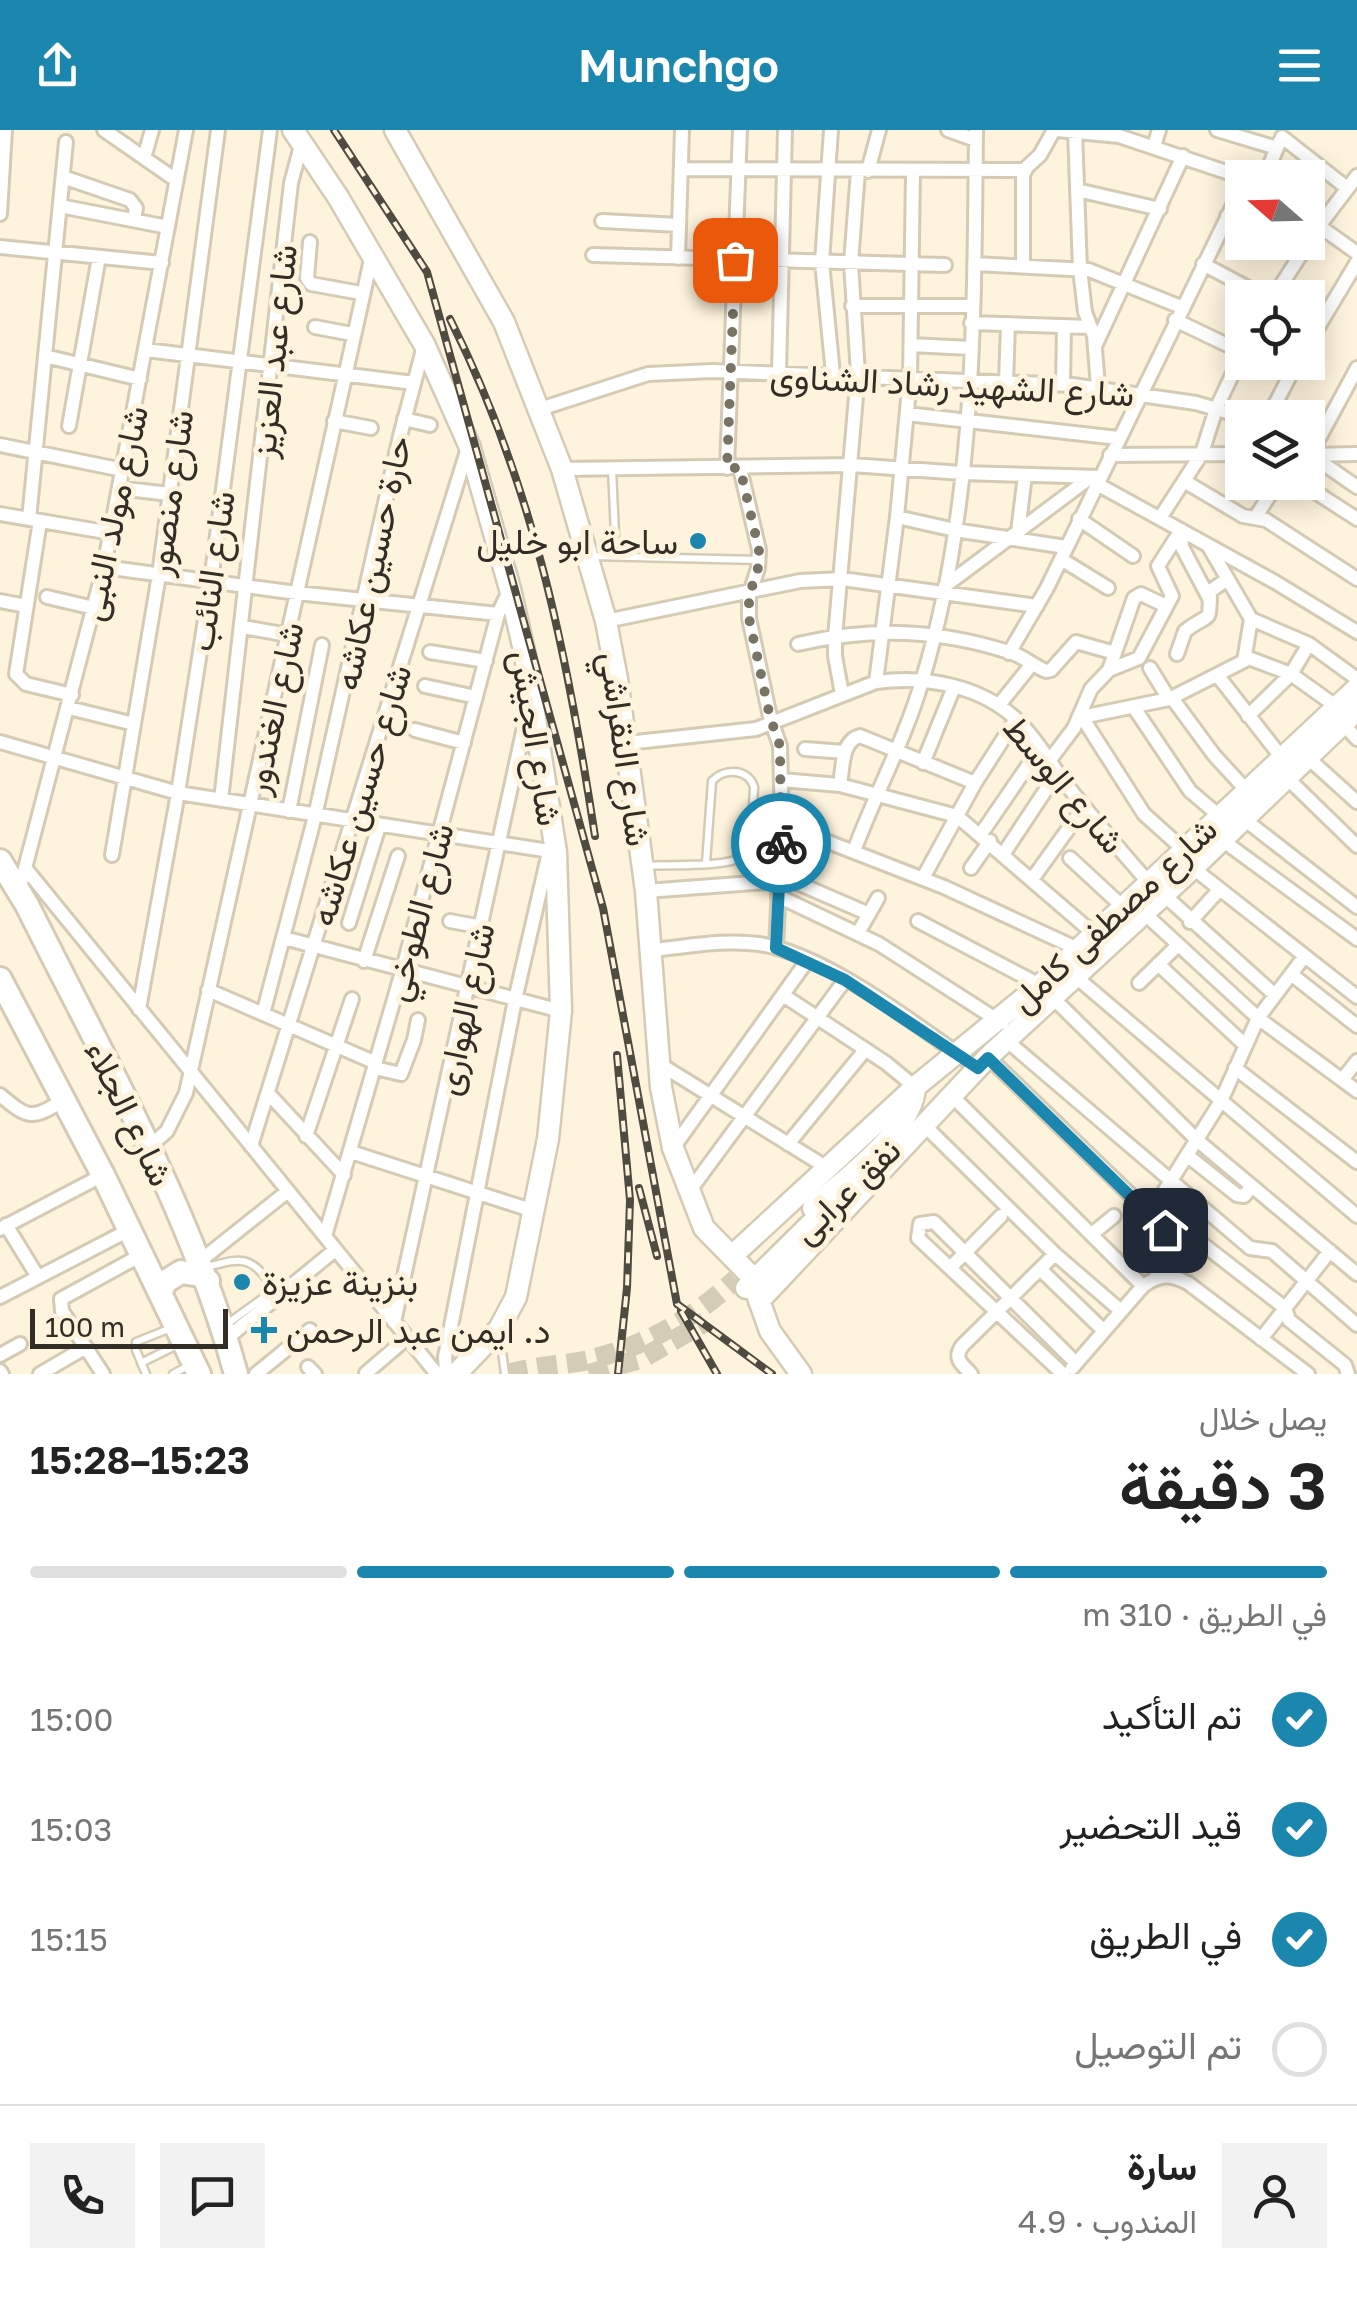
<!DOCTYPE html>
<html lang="ar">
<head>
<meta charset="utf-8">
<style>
	:root { --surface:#fff; --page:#f2f2f2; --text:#222; --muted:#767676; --line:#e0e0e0; --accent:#1b86ae }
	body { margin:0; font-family:"Golos Text",Vazirmatn,sans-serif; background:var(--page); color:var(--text); direction:rtl; height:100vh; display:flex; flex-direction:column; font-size:38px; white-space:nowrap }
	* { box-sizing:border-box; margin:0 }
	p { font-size:32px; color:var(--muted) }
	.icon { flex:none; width:55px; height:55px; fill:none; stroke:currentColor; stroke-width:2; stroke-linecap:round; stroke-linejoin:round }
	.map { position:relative; height:1244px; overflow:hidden; direction:ltr }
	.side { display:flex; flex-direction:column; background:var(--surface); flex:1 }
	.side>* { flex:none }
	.needle { width:65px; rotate:290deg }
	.fabs { position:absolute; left:1225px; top:30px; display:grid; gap:20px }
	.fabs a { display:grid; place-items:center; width:100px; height:100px; border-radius:0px; background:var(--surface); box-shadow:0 5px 25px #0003; font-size:50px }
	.scale { position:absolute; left:30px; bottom:25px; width:198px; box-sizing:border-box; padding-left:10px; border:5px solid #322e26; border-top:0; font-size:28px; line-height:35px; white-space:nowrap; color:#322e26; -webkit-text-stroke:8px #fef3dd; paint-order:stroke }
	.pin { position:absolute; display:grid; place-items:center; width:85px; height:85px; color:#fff; margin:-42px; border-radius:20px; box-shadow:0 5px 15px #0006 }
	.courier { position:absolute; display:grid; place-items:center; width:100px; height:100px; margin:-50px; border:8px solid #1b86ae; border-radius:50%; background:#fff; color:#222; box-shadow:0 2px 12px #0007 }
	.overview em { font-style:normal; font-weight:600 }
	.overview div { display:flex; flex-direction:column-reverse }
	.overview { display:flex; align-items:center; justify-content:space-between; height:170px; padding:0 30px }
	h1 { font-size:65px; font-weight:600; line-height:75px }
	.bar { display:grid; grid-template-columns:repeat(4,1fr); gap:15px 10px; align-content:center; height:120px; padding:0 30px }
	.bar i { height:12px; border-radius:8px; background:var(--line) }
	.bar .selected { background:var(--accent) }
	.bar p { grid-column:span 4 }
	.line { display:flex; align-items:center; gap:25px; padding:0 30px; border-top:2px solid var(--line) }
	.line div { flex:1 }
	.round { display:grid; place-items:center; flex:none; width:105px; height:105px; border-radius:0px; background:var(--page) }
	ol { padding:0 30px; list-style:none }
	li { display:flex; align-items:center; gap:30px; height:110px }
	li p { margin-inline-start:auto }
	li .icon { padding:10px; border-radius:50%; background:var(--accent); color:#fff; stroke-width:4 }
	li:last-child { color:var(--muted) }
	li i { width:55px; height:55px; border:5px solid var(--line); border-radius:50% }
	header { display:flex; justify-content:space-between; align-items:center; height:130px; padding:0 30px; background:var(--accent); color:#fff; font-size:45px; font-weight:600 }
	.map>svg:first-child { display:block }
</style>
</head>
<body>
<header><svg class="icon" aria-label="menu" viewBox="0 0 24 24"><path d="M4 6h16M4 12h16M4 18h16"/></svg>Munchgo<svg class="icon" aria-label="share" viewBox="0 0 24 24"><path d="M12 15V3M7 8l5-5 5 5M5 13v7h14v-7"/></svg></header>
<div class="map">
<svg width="1357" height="1244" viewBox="0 0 1357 1244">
	<rect width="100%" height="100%" fill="#fef3dd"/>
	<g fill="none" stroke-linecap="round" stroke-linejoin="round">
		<path stroke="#d5ccb8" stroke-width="20" stroke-dasharray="20 10" stroke-linecap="butt" d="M508,1244C531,1237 554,1236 578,1232C639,1220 691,1191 736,1149
			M589,1244L643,1228L705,1192"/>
		<defs>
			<path id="service" d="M612,339L616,426
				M591,426L758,430
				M644,736C672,734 720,738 744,727L751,714L754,657C748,638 724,638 712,651L706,733
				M203,1138C236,1130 248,1122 269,1152L263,1168L227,1194
				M500,1206L505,1244
				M141,1233L179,1214
				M146,1244L136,1220V1212L171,1198
				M173,1244L190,1235"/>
			<path id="minor" d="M104,0L176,50
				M831,0L822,132L833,244
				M948,0L976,10
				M1057,0L1119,6L1244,48
				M1217,0L1277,18
				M1075,1L1080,139L1085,182L1094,206L1098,257
				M1282,7L1347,58
				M1154,16L1159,0
				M144,28L152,0
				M681,39L1025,40
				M868,41L879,0
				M63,47L130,70L136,78L134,90
				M1264,48L1280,11
				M1077,60L1160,79
				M60,76L168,97
				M0,84L5,0
				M1227,86L1242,95
				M1308,88L1357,123
				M602,91L679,95
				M310,112L307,148L311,154L361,163
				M1273,112L1298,127
				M0,117L162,133
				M593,125L945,135
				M678,128L682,0
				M974,134L1089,140L1181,177
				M1203,134L1267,168
				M1023,136V45L1027,37L1040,25L1054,0
				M1273,168L1319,96L1357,46
				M852,176H972
				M1175,190L1242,222
				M971,193L1091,197
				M315,197L352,204
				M1096,214L1183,26
				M1308,214L1357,132
				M911,215L970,218
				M146,220L414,253
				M45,226L140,249
				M779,243L785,0
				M1006,253L1008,194
				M1063,254L1064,196
				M540,279L648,244L713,241L1072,255L1196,273L1247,288
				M907,284L1118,308
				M1268,288L1297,232
				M404,289L430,295
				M334,291L371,298
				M69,296L99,127
				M0,315L123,340
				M1308,323L1357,357
				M1110,325L1242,324
				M1310,325L1357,238
				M1310,325L1357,324
				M727,338L740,0
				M740,338L759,420L758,438L749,466V488L770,587L780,616L782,694L776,818
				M562,339L852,335L962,343L1100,347
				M1184,351L1243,386L1266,390L1357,449
				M1300,352L1357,389
				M1097,354L1275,452L1357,502
				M119,358L169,364
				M0,384L111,403
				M897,387L955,400L1066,417
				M1160,388L1202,323L1216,279L1242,224
				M1255,388L1278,352
				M29,389L66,12
				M1079,389L1133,426
				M40,391L16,544L26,554L72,565
				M1181,400L1182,417L1210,470
				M1018,402L1025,345
				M1061,429L1108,458
				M104,437L297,463L498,484
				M945,456L1091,347
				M47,467L94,478
				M0,471L26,476
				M1251,489L1309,514L1357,549
				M606,491L800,451L842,449L1037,476
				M243,497L288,505
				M798,514C873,497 938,499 1012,523C1024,527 1034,536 1046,541L1051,540L1076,512L1115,523
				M430,522L486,531
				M1009,523L1047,458L1242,57
				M1177,524L1185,501C1212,480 1209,497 1210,461L1228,449
				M1246,527L1291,544L1337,577
				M1150,538L1169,569
				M1109,540L1139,528L1172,466L1158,436L1181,400
				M1218,546L1282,628
				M876,552L897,387L910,248L913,41
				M425,556L476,567
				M842,564L835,526V507L858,244L851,133L858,41
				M1172,568L1214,625L1247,661
				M999,575L1032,534
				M69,578L134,594
				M1135,579L1190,661L1223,689
				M1080,584L1144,684L1184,720
				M1248,586L1291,544L1309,514
				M1082,587L1169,569L1244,531L1251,489L1208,415
				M1342,593L1357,609
				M415,600L464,613
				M0,612L178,663L556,722
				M627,613L756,599L876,552C926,545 983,556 1019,592C1037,609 1050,633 1065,653C1092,687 1120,720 1149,753
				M805,619L845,622
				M1307,627L1357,672
				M1049,631L1074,598L1091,559L1109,540L1134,468L1141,464L1166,476
				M923,633L954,557
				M1286,647L1357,716
				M781,650L840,655L957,686L1094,804
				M840,655C843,638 841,611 860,606L975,653
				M221,670L291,53L302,12
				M289,681L322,515
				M1244,689L1357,777
				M782,694L944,757L1078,819
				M981,704L1040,618
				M1222,710L1357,809
				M854,721C875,664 905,610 922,551C976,375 974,183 976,0
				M1004,723L1057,643
				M112,725L159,445L218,0
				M1070,728L1123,777
				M971,738L990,711
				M1193,738L1357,867
				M26,739L437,1244
				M779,745L869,784
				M923,748L975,653L1016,589
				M1033,748L1084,677
				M19,761L104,437L186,0
				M646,761L779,751
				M1164,765L1275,865
				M778,766L879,814L1002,893
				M1144,783L1258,888L1357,961
				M450,791L482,797
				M918,791L1040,855
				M1190,792L1220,759
				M349,793L379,696
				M858,803L878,768
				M284,808L561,881
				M651,820C686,817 724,809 759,814C827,824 920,898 978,938
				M364,831L398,726
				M1158,834L1245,915
				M1291,844L1357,896
				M1076,847L1357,1086
				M1139,853L1178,815
				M208,860L376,933
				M783,865L886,933L915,957
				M1053,868L1198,1011L1357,1144
				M139,879L178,663L211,451L270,0
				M263,884L315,686L400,306L424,216
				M1006,910L1250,1118L1272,1121L1357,1195
				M988,927L1181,1114
				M658,933L829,1039
				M375,938L401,944L414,910L418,890
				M1235,938L1357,1032
				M1342,950L1357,931
				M268,963L344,1045
				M0,965C29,989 31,990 64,970
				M951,965L1143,1156
				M923,994L1055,1124L1121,1181
				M306,1006L352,869
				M788,1014L865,920
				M251,1016L468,318
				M148,1018L167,1001L186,963L372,125
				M673,1018L807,831
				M351,1022L534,1081
				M1188,1026L1237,1065L1244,1066L1252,1056
				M688,1063L845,850
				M1150,1084L1221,971L1258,888L1304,827
				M6,1095L38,1147
				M0,1099L103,1045
				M1092,1104L1114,1086
				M325,1106L402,842L498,484L509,461
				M200,1131L288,1061
				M950,1138L1001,1086
				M1040,1139L1104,1201
				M1156,1147C1158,1127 1181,1108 1200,1112L1285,1178L1289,1190L1345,1235L1348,1244
				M0,1167L131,1099
				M394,1192L528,579
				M226,1209L335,1120
				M1261,1209L1330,1121
				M0,1225L20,1214
				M308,1237L315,1244
				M1072,1238L1143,1156C1160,1144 1170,1144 1188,1153L1308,1244
				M0,1241L2,1244
				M366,1243L407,1208
				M40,1244L86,1217
				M103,1244L62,1181L61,1169L143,1124
				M256,1244L310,1200
				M446,1244L445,1227L515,870L549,722
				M971,1244C962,1234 953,1229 962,1216L1055,1124
				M1063,1244L918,1108L920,1094L934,1092L1076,1233"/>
			<path id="primary" d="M293,0L338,67L424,214L469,315L510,459L525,525L556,722L561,881L548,1009L516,1167L499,1199L456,1244
				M395,0L504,192L562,339L606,491L617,549L646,761L661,957L673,1018L704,1098L750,1145L770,1201L801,1244
				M813,1078C844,1049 914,1000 915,957
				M732,1126L915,957L1040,855L1357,558
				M746,1158L832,1073
				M759,1171L988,927L1193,738L1357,580"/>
			<path id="trunk" d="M0,731L27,775C103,928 191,1079 236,1244
				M0,849L103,1045L199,1244
				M161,1162L165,1152L181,1142L200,1145L208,1151"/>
		</defs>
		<use href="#service" stroke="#d5cbb5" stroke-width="11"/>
		<use href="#minor" stroke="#d5cbb5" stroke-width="18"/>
		<use href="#primary" stroke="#d5cbb5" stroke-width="25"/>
		<use href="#trunk" stroke="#d5cbb5" stroke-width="28"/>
		<use href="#service" stroke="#fff" stroke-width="6"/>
		<use href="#minor" stroke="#fff" stroke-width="12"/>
		<use href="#primary" stroke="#fff" stroke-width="20"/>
		<use href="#trunk" stroke="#fff" stroke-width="22"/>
		<defs>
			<path id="rail" d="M334,0L427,142L603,778L677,1174L772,1244
				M450,189C534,356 567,523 595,706
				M617,925L630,1070L627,1158L618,1244
				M639,1058L657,1126
				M681,1181L717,1244"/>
		</defs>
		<use href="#rail" stroke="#504b40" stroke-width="8"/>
		<use href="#rail" stroke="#fef3dd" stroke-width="4" stroke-dasharray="11" stroke-linecap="butt"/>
	</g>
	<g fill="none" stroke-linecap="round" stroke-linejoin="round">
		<path stroke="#797366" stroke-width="10" stroke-dasharray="0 18" d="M735,130L727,338H740L759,420L758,438L749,466V488L770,587L780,616L781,713"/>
		<path stroke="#1b86ae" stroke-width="12" d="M781,713L776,818L845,850L978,938L988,928L1165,1100"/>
	</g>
	<g fill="#1b86ae" stroke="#fef3dd" stroke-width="4">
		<circle cx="698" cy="411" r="10"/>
		<circle cx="242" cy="1152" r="10"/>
		<path d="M259 1185h10v10h10v10h-10v10h-10v-10h-10v-10h10z"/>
	</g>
	<g text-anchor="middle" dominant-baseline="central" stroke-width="10" stroke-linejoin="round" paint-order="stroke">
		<g font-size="35" fill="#322e26" stroke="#fef3dd">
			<text transform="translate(273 221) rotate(-84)">شارع عبد العزيز</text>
			<text transform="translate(952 254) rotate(3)">شارع الشهيد رشاد الشناوى</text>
			<text transform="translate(169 363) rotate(-82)">شارع منصور</text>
			<text transform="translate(113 383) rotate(-78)">شارع مولد النبى</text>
			<text transform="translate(372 433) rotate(-78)">حارة حسين عكاشه</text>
			<text transform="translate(211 441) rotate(-82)">شارع النائب</text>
			<text transform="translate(273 578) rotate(-78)">شارع الغندور</text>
			<text transform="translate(537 608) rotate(81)">شارع الجيش</text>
			<text transform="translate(626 619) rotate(82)">شارع النقراشي</text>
			<text transform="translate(1065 654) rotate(50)">شارع الوسط</text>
			<text transform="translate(360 665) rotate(-73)">شارع حسين عكاشه</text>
			<text transform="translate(418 782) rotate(-75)">شارع الطوخي</text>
			<text transform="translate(1113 784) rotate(-43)">شارع مصطفى كامل</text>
			<text transform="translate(464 879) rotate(-78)">شارع الهوارى</text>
			<text transform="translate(130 983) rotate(64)">شارع الجلاء</text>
			<text transform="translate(846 1060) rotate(-44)">نفق عرابى</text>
		</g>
		<g font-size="35" fill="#322e26" stroke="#fef3dd" text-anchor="start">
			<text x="678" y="411" text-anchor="end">ساحة ابو خليل</text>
			<text x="262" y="1152">بنزينة عزيزة</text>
			<text x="286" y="1200">د. ايمن عبد الرحمن</text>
		</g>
	</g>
</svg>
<div class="fabs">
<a><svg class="needle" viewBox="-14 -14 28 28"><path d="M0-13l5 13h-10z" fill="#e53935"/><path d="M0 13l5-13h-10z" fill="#767676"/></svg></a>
<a><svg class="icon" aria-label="locate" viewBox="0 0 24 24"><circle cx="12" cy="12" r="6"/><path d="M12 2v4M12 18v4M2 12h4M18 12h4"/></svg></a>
<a><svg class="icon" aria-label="layers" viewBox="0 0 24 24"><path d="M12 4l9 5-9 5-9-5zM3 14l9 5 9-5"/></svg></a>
</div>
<div class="scale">100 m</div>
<div class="pin" style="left:735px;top:130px;background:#ea580c"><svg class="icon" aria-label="bag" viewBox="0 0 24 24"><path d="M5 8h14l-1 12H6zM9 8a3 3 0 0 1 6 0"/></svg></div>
<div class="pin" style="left:1165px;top:1100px;background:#1f2937"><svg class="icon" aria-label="home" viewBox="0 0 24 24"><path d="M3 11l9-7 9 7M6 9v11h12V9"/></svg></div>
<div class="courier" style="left:781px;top:713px"><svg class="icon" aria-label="bike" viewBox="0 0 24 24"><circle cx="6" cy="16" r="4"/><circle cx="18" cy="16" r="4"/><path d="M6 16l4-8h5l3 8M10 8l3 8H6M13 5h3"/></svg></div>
</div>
<section class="side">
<div class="overview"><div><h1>3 دقيقة</h1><p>يصل خلال</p></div><em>15:23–15:28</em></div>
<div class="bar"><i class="selected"></i><i class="selected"></i><i class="selected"></i><i></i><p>في الطريق · 310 m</p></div>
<ol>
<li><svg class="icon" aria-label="check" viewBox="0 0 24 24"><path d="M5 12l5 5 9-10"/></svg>تم التأكيد<p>15:00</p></li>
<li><svg class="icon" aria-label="check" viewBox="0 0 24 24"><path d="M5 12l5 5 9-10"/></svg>قيد التحضير<p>15:03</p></li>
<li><svg class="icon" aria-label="check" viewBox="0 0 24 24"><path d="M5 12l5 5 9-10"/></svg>في الطريق<p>15:15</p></li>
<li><i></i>تم التوصيل</li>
</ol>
<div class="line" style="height:180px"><a class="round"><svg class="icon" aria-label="person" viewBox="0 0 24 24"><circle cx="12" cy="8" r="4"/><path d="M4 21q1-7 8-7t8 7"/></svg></a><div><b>سارة</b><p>المندوب · 4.9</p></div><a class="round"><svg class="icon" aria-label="chat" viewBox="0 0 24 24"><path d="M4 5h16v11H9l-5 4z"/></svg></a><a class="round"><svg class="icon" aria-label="phone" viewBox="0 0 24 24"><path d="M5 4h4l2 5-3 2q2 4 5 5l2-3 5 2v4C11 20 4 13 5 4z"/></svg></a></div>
</section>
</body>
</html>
